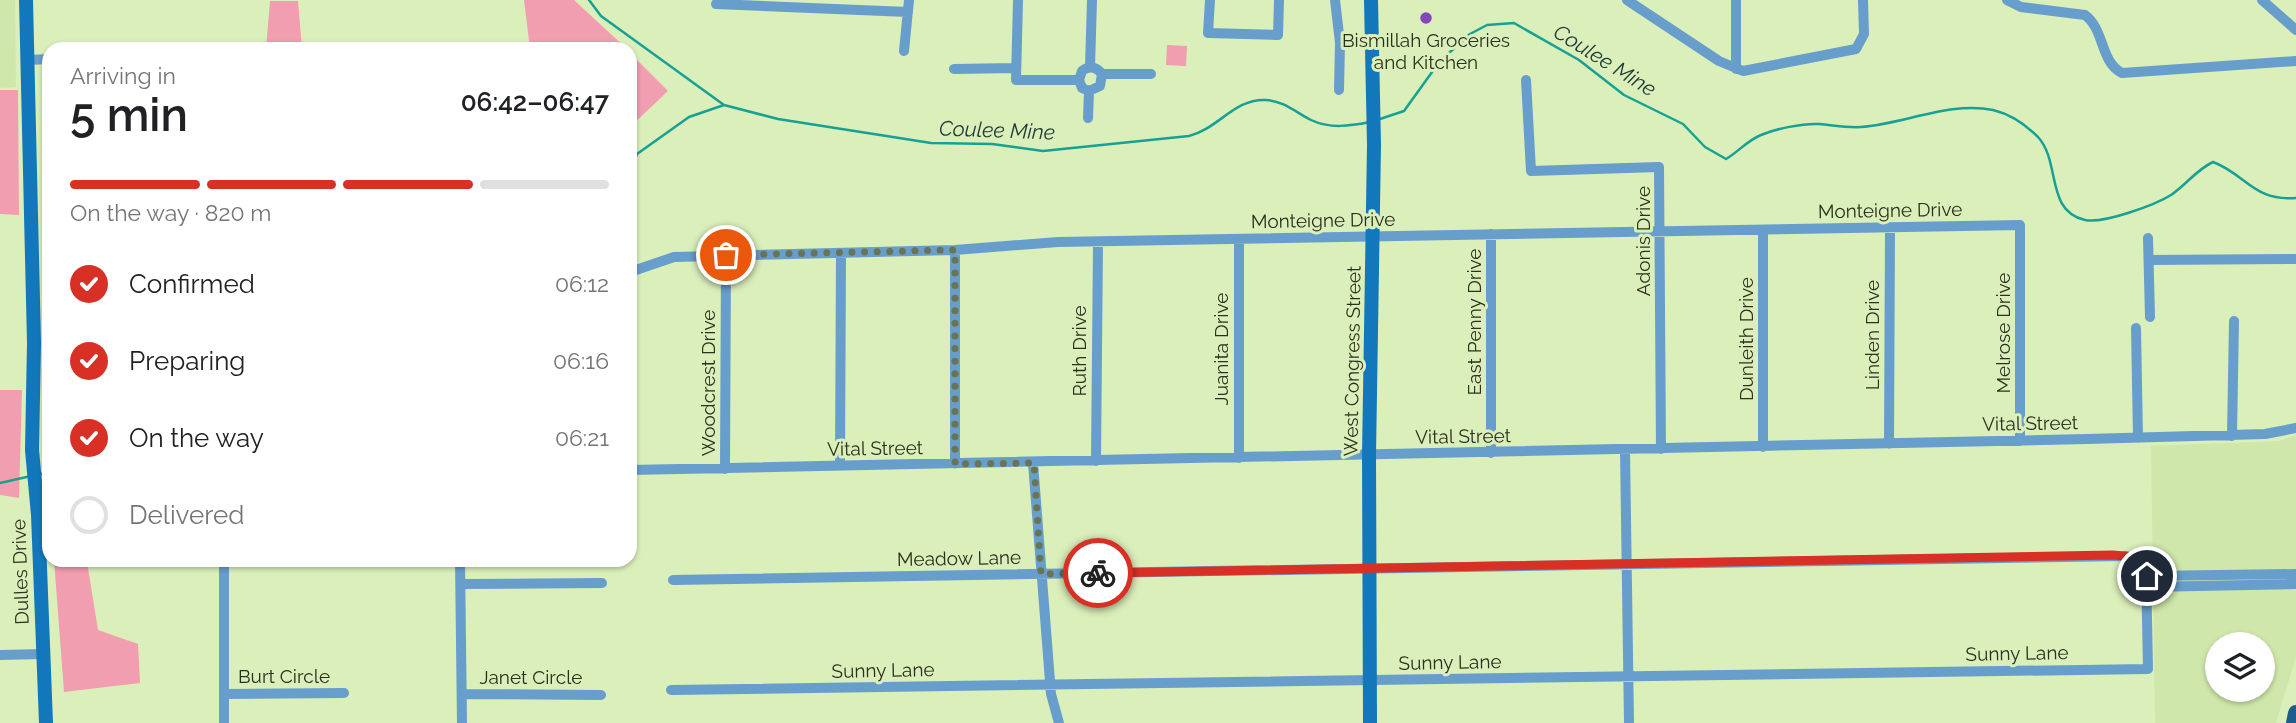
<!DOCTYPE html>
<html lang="en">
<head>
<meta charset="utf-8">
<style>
	:root { --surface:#fff; --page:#f2f2f2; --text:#202124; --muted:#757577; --line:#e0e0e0; --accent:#d93025 }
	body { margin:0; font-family:Raleway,sans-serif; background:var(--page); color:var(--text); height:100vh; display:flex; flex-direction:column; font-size:26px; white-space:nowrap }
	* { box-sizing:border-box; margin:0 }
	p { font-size:23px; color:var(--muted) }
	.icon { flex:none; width:38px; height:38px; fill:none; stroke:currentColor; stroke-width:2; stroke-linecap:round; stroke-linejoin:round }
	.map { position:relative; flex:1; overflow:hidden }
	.side { position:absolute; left:42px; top:42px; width:595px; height:525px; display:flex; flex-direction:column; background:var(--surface); border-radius:21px; box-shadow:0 2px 5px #0004 }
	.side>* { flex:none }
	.fabs { position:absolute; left:2205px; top:632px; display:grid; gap:14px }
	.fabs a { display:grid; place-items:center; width:70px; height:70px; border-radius:50%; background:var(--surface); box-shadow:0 2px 5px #0004; font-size:35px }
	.pin { position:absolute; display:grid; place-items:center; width:60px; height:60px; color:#fff; margin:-30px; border:4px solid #fff; border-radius:50%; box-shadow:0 2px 7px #0007 }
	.courier { position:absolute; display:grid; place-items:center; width:70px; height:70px; margin:-35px; border:5px solid #d93025; border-radius:50%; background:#fff; color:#222; box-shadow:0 2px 9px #0007 }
	.summary em { font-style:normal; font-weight:600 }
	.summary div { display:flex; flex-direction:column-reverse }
	.summary { display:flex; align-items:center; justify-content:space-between; height:119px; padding:0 28px }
	h1 { font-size:46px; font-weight:600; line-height:52px }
	.bar { display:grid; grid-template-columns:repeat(4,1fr); gap:10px 7px; align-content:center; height:84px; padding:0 28px }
	.bar i { height:9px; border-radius:5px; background:var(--line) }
	.bar .on { background:var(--accent) }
	.bar p { grid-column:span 4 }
	ol { padding:0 28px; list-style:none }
	li { display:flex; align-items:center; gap:21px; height:77px }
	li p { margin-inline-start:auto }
	li .icon { padding:7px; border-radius:50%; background:var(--accent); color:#fff; stroke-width:4 }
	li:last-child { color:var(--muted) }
	li i { width:38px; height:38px; border:4px solid var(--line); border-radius:50% }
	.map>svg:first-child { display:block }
</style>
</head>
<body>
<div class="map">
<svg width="2296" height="723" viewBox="0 0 2296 723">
	<rect width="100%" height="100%" fill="#dbefbb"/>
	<path fill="#d0e7ab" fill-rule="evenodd" d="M0,0H15L16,87L0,88Z
		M2296,435V657L2276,723H2155L2151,446L2279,441ZM2217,644H2263V690H2217Z"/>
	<path fill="#f29eb1" d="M524,0H574L627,49H530Z
		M270,1H298L302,49H266Z
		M1167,45L1187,46L1186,66L1166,65Z
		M630,53L668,91L630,127Z
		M0,90H18L19,215L0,214Z
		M0,390H22L19,498L0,495Z
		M54,560H92L88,568L98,630L138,644L140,683L64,692Z"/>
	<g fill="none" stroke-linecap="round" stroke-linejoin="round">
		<path stroke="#16a194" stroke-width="2.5" d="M589,0L601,16L724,105L778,119L931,143L992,144L1043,151L1189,136C1218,129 1235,98 1266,100C1284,101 1295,112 1311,120C1330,129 1350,126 1370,122
			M1380,119L1404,111L1440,61L1470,34L1487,25L1514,23L1579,60L1624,95L1683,124L1705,147L1726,159C1738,152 1748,140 1761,135C1775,129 1803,123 1819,124C1833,125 1846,128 1861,127C1904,124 1950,101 1993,110C2010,114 2026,125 2038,137C2061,162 2045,211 2085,220C2103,224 2155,205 2171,195C2186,185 2196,170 2213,162C2247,175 2253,201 2296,198
			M630,199C636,184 630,169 637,154L689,117L724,105
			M41,474L49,472
			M0,483L31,476"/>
		<path stroke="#689ecb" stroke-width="10" d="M1018,0L1016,80H1079
			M1210,0L1208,33L1278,35L1279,0
			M1335,0L1340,43L1339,90
			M1627,0L1719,61L1743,71L1856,49L1864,34L1863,0
			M1736,0V69
			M2007,0L2021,7L2085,15C2105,30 2100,62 2122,73L2296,61
			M2262,0L2296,30
			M716,4L908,12
			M904,51L909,0
			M28,60L49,59
			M1090,67L1092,0
			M954,69L1016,68
			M1526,80L1531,171L1659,167L1661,449
			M1089,91L1082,88L1079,80L1082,71C1089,65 1097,67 1102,74H1151
			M1089,91L1100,86L1102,74
			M1088,118L1089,91
			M1763,230V447
			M1491,234V453
			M2148,238L2150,317
			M1239,240V458
			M2149,260L2296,259
			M630,272L674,257L955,250L1058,242L2020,225V441
			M2136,328L2138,438
			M2232,436L2234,321
			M1889,444L1890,227
			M1625,450L1629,723
			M1096,461L1098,243
			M1033,463L1051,694L1059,723
			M955,464V250
			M840,466L841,253
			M725,469L726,255
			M630,470L2087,439L2265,434L2296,428
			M460,560L462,723
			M2147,576L2296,574
			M461,584L602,583
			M2147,587L2296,584
			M0,655L43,654
			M671,690L2148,669L2146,569L2138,560L2126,556L673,580
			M224,694L344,693
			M462,694L601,695
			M224,723V560"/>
		<path stroke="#1378bb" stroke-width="14" d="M26,0L34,343L32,450L38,515L46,723
			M1370,723L1369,455L1374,145L1371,0"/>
		<path stroke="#1c5d8c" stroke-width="16" d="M2294,723L2296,713"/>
	</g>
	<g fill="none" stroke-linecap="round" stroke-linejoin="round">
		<path stroke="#687454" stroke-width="7" stroke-dasharray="0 12.6" d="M726,255L955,250V464L1034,463L1041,574L1098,573"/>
		<path stroke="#d93025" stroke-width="9" d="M1098,573L2113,555C2129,556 2145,557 2147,576"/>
	</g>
	<circle fill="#8346bc" stroke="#dbefbb" stroke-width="2.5" cx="1426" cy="18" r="7"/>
	<g text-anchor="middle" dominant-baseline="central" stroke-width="6" stroke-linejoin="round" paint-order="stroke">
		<g font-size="19" fill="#2a311d" stroke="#dbefbb">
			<text x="1426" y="40">Bismillah Groceries<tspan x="1426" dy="22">and Kitchen</tspan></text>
		</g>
		<g font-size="19" fill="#2a311d" stroke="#dbefbb">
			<text transform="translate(1890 210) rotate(-1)">Monteigne Drive</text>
			<text transform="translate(1323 220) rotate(-1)">Monteigne Drive</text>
			<text transform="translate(1643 241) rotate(-90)">Adonis Drive</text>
			<text transform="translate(1474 322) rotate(-90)">East Penny Drive</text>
			<text transform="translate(2003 333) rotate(-90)">Melrose Drive</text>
			<text transform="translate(1872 335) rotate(-90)">Linden Drive</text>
			<text transform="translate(1746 339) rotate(-90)">Dunleith Drive</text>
			<text transform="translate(1221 349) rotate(-90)">Juanita Drive</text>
			<text transform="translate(1079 351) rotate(-90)">Ruth Drive</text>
			<text transform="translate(1352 361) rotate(-89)">West Congress Street</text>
			<text transform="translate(708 383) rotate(-90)">Woodcrest Drive</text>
			<text transform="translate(2030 423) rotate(-1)">Vital Street</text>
			<text transform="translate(1463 436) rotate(-1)">Vital Street</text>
			<text transform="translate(875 448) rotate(-1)">Vital Street</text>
			<text transform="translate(959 558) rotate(-1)">Meadow Lane</text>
			<text transform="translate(20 572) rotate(-92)">Dulles Drive</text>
			<text transform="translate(2017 653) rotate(-1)">Sunny Lane</text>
			<text transform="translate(1450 662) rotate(-1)">Sunny Lane</text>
			<text transform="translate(883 670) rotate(-1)">Sunny Lane</text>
			<text x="284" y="676">Burt Circle</text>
			<text x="531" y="677">Janet Circle</text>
		</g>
		<g font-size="21" font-style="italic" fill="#203b37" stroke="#dbefbb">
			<text transform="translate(1605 60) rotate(32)">Coulee Mine</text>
			<text transform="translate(997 130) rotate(2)">Coulee Mine</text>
		</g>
	</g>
</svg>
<div class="fabs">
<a><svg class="icon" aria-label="layers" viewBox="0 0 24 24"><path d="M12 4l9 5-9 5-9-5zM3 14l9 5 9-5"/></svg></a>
</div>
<div class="pin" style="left:726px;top:255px;background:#ea580c"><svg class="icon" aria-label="bag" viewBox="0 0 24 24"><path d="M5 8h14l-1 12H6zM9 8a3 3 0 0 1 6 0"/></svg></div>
<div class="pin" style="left:2147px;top:576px;background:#1f2937"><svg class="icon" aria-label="home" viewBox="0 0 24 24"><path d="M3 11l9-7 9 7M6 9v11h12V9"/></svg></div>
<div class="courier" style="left:1098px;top:573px"><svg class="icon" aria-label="bike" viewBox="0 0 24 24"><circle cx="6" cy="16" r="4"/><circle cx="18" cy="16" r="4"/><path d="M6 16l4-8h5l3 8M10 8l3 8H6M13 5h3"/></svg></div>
<section class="side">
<div class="summary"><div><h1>5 min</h1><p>Arriving in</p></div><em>06:42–06:47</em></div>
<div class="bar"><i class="on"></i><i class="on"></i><i class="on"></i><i></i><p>On the way · 820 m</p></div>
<ol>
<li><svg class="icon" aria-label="check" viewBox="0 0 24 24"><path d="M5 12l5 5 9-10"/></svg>Confirmed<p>06:12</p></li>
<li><svg class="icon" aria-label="check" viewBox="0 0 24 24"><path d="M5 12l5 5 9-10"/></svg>Preparing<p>06:16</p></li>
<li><svg class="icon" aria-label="check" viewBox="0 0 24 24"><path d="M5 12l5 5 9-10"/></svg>On the way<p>06:21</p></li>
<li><i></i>Delivered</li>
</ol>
</section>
</div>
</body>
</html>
